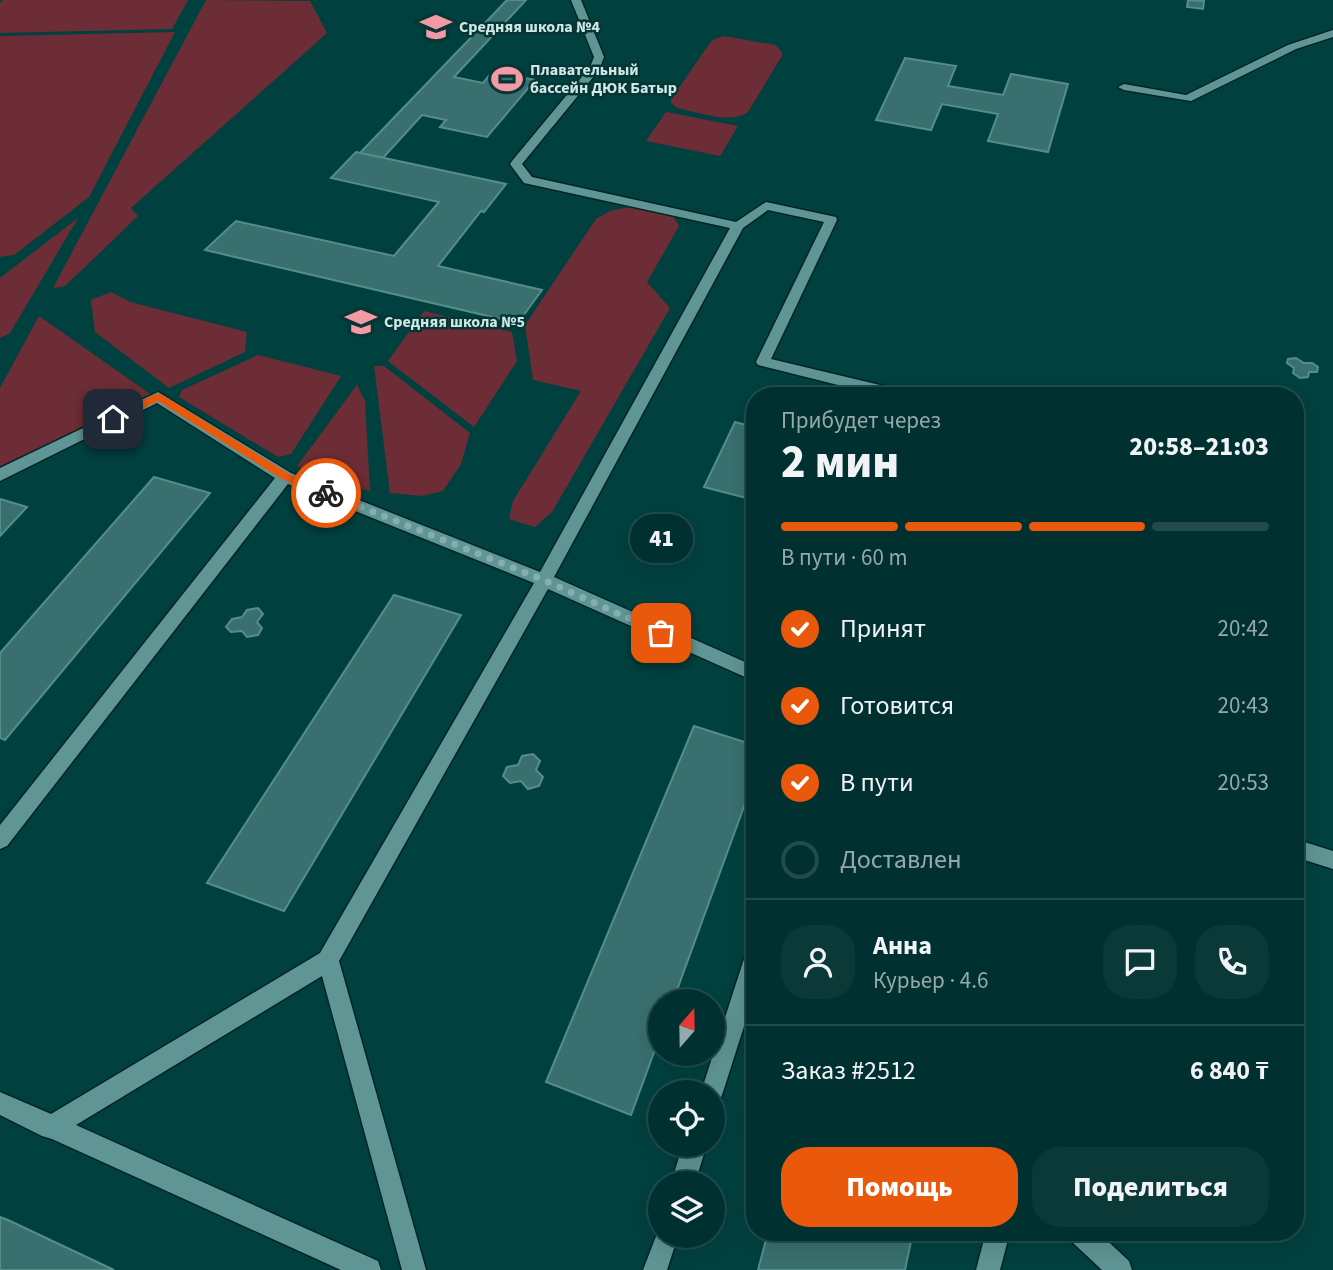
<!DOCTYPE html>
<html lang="ru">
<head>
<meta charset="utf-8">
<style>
	:root { --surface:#003130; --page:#0a3938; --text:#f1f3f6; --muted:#95a9ab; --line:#224c4c; --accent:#ea580c }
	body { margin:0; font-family:"Source Sans 3",sans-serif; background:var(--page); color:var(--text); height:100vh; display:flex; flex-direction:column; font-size:26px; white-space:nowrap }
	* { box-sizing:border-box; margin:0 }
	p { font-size:23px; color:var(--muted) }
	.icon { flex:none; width:38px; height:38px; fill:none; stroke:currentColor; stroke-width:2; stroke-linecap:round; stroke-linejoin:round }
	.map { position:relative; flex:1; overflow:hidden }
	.details { position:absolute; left:746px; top:387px; width:558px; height:854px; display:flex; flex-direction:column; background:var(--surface); border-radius:28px; box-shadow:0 7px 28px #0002,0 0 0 2px var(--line) }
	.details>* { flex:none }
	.needle { width:46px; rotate:20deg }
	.fabs { position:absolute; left:648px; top:989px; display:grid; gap:14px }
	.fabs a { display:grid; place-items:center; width:77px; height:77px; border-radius:50%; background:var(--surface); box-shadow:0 7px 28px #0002,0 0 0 2px var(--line); font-size:35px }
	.pin { position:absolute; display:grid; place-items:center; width:60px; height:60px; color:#fff; margin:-30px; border-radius:14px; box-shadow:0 4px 10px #0006 }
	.courier { position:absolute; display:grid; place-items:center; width:70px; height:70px; margin:-35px; border:5px solid #ea580c; border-radius:50%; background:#fff; color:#222; box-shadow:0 2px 9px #0007 }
	.bubble { position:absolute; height:49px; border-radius:24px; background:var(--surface); box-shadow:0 7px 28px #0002,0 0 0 2px var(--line); font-size:23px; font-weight:800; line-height:49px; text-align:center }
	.overview em { font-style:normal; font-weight:800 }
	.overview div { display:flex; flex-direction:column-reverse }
	.overview { display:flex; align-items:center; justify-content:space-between; height:119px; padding:0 35px }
	h1 { font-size:46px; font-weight:800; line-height:52px }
	.bar { display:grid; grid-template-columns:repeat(4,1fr); gap:10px 7px; align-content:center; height:84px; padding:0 35px }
	.bar i { height:9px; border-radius:5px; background:var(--line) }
	.bar .selected { background:var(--accent) }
	.bar p { grid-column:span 4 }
	.line { display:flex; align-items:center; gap:18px; padding:0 35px; border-top:2px solid var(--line) }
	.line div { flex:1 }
	.round { display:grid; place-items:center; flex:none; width:74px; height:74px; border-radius:28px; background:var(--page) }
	ol { padding:0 35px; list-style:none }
	li { display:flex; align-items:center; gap:21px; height:77px }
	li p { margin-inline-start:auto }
	li .icon { padding:7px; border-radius:50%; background:var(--accent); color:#fff; stroke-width:4 }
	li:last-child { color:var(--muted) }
	li i { width:38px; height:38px; border:4px solid var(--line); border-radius:50% }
	.cta { display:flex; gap:14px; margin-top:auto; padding:14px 35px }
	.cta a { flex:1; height:80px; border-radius:28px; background:var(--accent); color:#fff; font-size:28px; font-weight:800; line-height:80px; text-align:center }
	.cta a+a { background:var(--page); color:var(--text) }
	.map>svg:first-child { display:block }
</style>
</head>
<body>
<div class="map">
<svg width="1333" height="1270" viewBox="0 0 1333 1270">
	<rect width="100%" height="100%" fill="#004140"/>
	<path fill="#6c2d36" d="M3,0H188L172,29L0,33V3Z
		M206,0L310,1L327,33L131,208L138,216L65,286L53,288Z
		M175,32L89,197L14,255L0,257V36Z
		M724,36L776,45L783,54L748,112C730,125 698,112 677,108L671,103V99L712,40Z
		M666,112L738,126L720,156L646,141Z
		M630,207L673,216L679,226L647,282L670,308L552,512L535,527L509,519L513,501L581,391L533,380L525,325L596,219L610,211Z
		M78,218L10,333L0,338V278Z
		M111,292L130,302L247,332L245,352L169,388L95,332L91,300Z
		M424,311L512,332L517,361L474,427L388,361Z
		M39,316L153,396L0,469V388Z
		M258,355L341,376L291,454L278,457L179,397L182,390Z
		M374,366H384L470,433L461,464L443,491L422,496L390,493Z
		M357,385L365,401L370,491L344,485L297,466Z"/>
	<path fill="#39706f" stroke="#558d8b" stroke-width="2" d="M526,0L454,77L483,83L492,72L535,80L487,137L440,127L446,120L422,115L383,158L360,153L507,0Z
		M1188,0L1204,1L1203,9L1187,7Z
		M905,58L956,66L948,86L1003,95L1011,74L1068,84L1048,152L988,141L998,114L942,104L931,130L876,120Z
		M356,152L506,184L484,212L481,211L438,266L542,290L518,323L205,250L236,221L394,256L439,202L331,178Z
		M1296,358L1304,363H1312L1318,367L1317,372H1309L1308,377L1300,378L1293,373L1294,368L1287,363L1288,359Z
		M735,422L754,427V500L704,487Z
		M154,477L210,493L5,740L0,738V653Z
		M0,499L27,507L0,536Z
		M394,595L461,615L284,911L207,883Z
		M258,608L263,614L257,622L262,628L258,635L247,637L242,631L231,632L226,627L232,619L242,617L247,610Z
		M694,726L754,745V779L673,1001H660V1036L631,1115L546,1082Z
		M533,754L540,761L536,770L543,777L539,786L528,789L521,781L510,783L503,776L507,767L518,765L522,756Z
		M0,1217L8,1220L114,1270H0Z
		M768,1232H913L905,1270H758Z"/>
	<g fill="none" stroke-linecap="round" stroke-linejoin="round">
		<defs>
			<path id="minor" d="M571,0H581L604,57L599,70L522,164L532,177L736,222L766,202L836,217L837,220L771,359L905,391L912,396H882L758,365L756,362L824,222L768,210L743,228L554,577L754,666V681L548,589L339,961L426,1270H402L322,976L76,1125L378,1261L381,1270H341L52,1139L42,1136L0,1115V1092L51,1114L320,953L534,583L288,484L7,846L0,849V825L275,478L157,403L0,481V468L158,392L291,473L540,572L730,228L524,183L510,164L512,161L590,67L594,57Z
				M1333,30V37L1296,49L1191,101L1124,90L1118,87L1124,84L1186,95L1288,45Z
				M1295,839L1333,851V869L1295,857Z
				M754,952V995L723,1092L720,1100L712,1103V1092H701L743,962L746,955Z
				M683,1144H707L695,1183H671Z
				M660,1226V1236H678L667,1270H643Z
				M986,1232H1010L1000,1270H976Z
				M1068,1232H1098L1129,1261L1132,1270H1102L1071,1241Z"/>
		</defs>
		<use href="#minor" stroke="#062423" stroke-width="3"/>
		<use href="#minor" fill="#5f9695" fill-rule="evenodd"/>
	</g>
	<path fill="#ea580c" d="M155,394H161L289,474L331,493L326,497L282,479L158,401L117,421L109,419Z"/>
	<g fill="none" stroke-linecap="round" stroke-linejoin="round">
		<path stroke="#85aead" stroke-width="7" stroke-dasharray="0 12.6" d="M326,493L544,580L661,633"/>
	</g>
	<defs>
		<symbol id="school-bare" viewBox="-9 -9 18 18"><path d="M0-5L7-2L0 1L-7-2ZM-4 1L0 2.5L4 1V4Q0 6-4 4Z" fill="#f49aa4" stroke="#063534" stroke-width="2.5" paint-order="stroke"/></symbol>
		<symbol id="stadium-bare" viewBox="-9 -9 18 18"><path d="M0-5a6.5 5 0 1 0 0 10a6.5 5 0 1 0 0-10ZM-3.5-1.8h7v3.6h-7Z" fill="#f49aa4" stroke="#063534" stroke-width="2.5" paint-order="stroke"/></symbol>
	</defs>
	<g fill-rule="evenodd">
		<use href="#school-bare" x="414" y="5" width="44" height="44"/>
		<use href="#stadium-bare" x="485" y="57" width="44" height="44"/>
		<use href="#school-bare" x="339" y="300" width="44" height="44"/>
	</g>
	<g text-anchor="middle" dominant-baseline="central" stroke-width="5" stroke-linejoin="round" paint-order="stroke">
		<g font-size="16" font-weight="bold" fill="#cce8e7" stroke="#063534" text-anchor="start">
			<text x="459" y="27">Средняя школа №4</text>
			<text x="530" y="70">Плавательный<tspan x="530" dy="18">бассейн ДЮК Батыр</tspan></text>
			<text x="384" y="322">Средняя школа №5</text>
		</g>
	</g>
</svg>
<div class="fabs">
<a><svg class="needle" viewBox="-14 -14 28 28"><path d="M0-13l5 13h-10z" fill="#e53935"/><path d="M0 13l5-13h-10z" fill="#95a9ab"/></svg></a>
<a><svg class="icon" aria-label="locate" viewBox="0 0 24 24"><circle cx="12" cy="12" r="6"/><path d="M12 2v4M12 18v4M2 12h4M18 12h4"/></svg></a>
<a><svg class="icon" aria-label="layers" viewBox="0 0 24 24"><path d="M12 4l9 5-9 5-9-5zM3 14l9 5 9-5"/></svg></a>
</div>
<div class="pin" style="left:661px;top:633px;background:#ea580c"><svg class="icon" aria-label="bag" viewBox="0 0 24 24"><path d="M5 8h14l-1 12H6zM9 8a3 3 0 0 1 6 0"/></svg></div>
<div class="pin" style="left:113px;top:419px;background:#1f2937"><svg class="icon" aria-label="home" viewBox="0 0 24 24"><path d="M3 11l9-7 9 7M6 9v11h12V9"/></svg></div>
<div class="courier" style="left:326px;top:493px"><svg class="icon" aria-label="bike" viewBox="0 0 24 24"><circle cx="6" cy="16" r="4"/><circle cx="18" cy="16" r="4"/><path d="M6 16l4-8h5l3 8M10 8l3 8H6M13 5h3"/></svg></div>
<div class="bubble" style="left:630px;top:514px;width:63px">41</div>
<section class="details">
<div class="overview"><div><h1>2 мин</h1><p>Прибудет через</p></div><em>20:58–21:03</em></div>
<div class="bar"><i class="selected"></i><i class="selected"></i><i class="selected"></i><i></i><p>В пути · 60 m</p></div>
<ol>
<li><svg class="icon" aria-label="check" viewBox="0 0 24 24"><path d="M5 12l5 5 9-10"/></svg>Принят<p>20:42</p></li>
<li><svg class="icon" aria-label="check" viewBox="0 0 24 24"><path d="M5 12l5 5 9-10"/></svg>Готовится<p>20:43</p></li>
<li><svg class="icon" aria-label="check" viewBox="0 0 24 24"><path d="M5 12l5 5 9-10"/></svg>В пути<p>20:53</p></li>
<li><i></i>Доставлен</li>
</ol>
<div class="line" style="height:126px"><a class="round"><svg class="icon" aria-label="person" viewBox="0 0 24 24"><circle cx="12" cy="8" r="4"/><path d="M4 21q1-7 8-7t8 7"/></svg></a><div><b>Анна</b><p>Курьер · 4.6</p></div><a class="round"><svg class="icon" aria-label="chat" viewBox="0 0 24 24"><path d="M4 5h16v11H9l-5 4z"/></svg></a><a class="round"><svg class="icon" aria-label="phone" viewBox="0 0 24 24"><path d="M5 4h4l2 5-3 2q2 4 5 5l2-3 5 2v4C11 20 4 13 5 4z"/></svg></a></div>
<div class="line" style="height:91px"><div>Заказ #2512</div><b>6 840 ₸</b></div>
<div class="cta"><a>Помощь</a><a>Поделиться</a></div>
</section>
</div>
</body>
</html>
